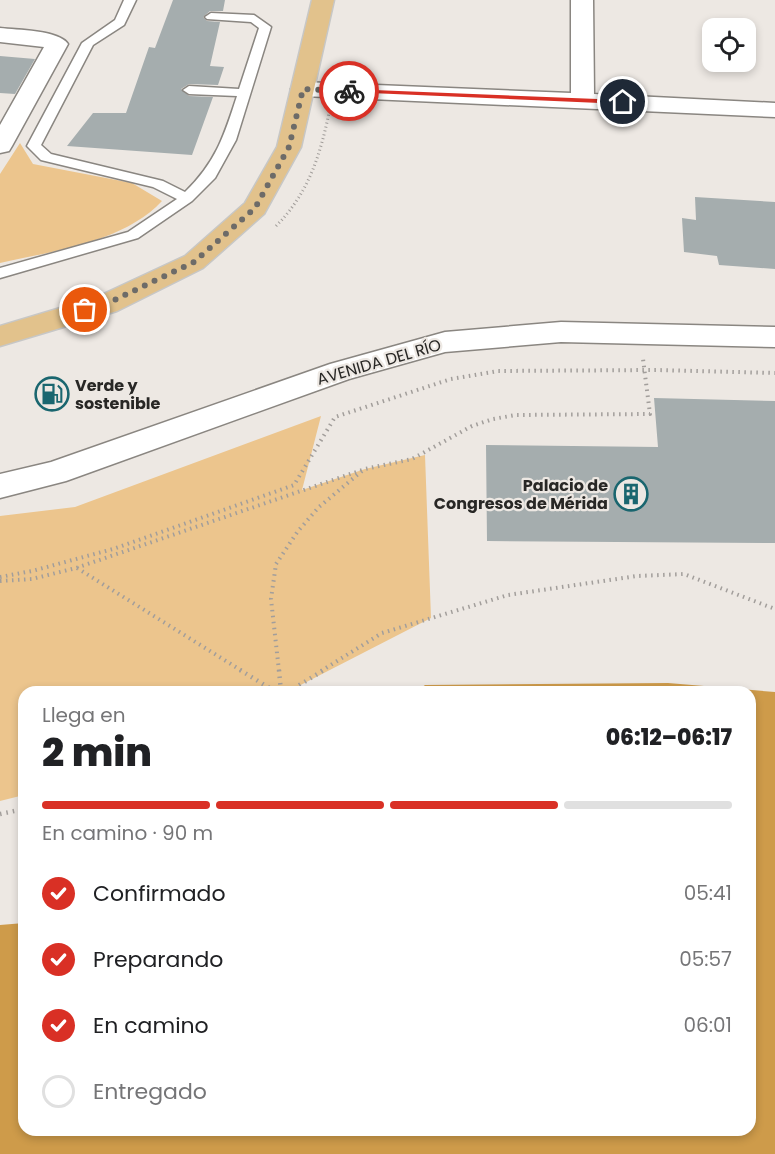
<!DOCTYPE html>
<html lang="es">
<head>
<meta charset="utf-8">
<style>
	:root { --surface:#fff; --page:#f2f2f2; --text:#202124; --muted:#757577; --line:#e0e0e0; --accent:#d93025 }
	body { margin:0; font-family:Poppins,sans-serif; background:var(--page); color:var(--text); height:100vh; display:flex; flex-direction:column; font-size:22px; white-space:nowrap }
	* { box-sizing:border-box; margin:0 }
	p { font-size:20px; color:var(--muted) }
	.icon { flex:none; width:33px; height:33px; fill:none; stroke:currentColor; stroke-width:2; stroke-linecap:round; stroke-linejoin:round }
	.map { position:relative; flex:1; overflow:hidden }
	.details { position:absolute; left:18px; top:686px; width:738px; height:450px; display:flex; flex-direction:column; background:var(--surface); border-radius:18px; box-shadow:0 3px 9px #0003 }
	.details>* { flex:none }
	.tools { position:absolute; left:702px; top:18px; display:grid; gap:12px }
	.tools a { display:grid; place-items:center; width:54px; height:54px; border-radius:12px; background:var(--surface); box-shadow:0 3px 9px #0003; font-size:30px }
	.pin { position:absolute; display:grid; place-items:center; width:51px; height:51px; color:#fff; margin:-26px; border:3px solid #fff; border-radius:50%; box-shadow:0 2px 6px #0007 }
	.courier { position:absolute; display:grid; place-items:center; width:60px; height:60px; margin:-30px; border:4px solid #d93025; border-radius:50%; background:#fff; color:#222; box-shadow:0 2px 8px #0007 }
	.head em { font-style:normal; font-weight:800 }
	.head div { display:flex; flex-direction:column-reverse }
	.head { display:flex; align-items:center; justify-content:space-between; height:102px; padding:0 24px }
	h1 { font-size:39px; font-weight:800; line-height:45px }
	.bar { display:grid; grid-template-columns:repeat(4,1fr); gap:9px 6px; align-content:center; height:72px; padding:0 24px }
	.bar i { height:8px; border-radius:4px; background:var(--line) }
	.bar .current { background:var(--accent) }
	.bar p { grid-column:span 4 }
	ol { padding:0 24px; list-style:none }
	li { display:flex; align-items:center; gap:18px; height:66px }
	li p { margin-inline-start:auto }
	li .icon { padding:6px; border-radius:50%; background:var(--accent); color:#fff; stroke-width:4 }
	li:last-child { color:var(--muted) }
	li i { width:33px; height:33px; border:3px solid var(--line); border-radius:50% }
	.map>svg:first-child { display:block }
</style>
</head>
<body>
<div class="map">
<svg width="775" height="1154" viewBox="0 0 775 1154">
	<rect width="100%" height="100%" fill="#ede8e3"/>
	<path fill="#ecc58d" d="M20,143L33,164L132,183L162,201C124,242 53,251 0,263V174Z
		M321,416L302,490L365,469L425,455L431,618L289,691L24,692V795L0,801V516L75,507Z"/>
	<path fill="#ce9b4a" d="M668,683L775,692V1154H0V925L24,923V1130H750V692L417,691L425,685Z"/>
	<path fill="#a5adae" d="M173,0H225L223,11H210L203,17L207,21L220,22L210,66L224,67L218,85L189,84L181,89L189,96L213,97L192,155L67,146L93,113H126L149,47L155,48Z
		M0,56L35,59L15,94L0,93Z
		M695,197L775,202V269L719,265L717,256L684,252L682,218L696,220Z
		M654,398L775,401V543L487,541L486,445L658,447Z"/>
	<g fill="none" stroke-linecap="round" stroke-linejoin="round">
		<defs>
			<path id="service" d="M124,0H136L124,25L93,45L41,145L51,154L163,181L185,192C216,162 224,136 237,96L189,94L183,90L189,86L239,89L259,28L251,22L207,19L205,17L211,13L254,15L271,27L236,140L215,178L192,201L138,238L0,278V268L128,232L177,199L153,187L41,160L27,146L82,43L115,20Z"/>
			<path id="minor" d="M571,0H593L594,94L775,103V117L303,96L295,94L291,89L295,84L303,82L571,93Z
				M0,28C17,30 59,30 68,44L12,146L9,151L0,153V125L44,47L0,42Z
				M561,322L775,327V347L561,342L445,352L349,379L66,481L0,498V474L51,462L330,364L445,332Z"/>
			<path id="primary" d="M312,0H334L301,147L264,214L203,268L117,311L0,346V326L97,297L185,256L245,203L277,147Z"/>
		</defs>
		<use href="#service" stroke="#8a8681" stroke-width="3"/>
		<use href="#minor" stroke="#8a8681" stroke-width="3"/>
		<use href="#primary" stroke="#c7c7c6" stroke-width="3"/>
		<path stroke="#a29e9b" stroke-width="3" stroke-dasharray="1 3" stroke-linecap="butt" d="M276,226C308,194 320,156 329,113"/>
		<path stroke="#a29e9b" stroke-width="4" stroke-dasharray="1.5 4.5" stroke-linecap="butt" d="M77,568L242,671
			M0,577L32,571L113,549L294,485L335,417L451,379L498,371L656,370L775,373
			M0,581L32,579L76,568L365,469L412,459L472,426L493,419L516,415L650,414L643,359
			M279,671L271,599L276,564L298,531L319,507L362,471
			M321,671L382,633L508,595L637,576L684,574L775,609"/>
		<path stroke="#a29e9b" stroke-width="4.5" stroke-dasharray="1.5 5" stroke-linecap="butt" d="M240,670L276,692
			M279,670L281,692
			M288,692L324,670
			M0,814L24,809"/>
		<use href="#service" fill="#fff" fill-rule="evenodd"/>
		<use href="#minor" fill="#fff" fill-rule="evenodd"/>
		<use href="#primary" fill="#e2c28c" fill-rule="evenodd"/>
	</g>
	<path fill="#d93025" d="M349,89L623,100L627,102L623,104L347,92Z"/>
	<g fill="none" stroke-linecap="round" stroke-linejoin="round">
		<path stroke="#6d6b68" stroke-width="6" stroke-dasharray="0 10.8" d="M85,310L106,304L194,262L255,208L289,147L303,89L349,91"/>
	</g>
	<defs>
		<symbol id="fuel-ring" viewBox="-11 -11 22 22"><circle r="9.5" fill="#ede8e3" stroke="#1a666f" stroke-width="1.5"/><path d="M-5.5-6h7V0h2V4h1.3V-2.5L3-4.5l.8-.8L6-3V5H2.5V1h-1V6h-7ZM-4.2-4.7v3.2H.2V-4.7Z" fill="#1a666f"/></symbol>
		<symbol id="building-ring" viewBox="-11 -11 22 22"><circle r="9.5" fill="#ede8e3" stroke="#1a666f" stroke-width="1.5"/><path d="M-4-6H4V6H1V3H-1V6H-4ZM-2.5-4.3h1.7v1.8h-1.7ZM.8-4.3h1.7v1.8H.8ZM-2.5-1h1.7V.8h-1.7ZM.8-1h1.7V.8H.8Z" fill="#1a666f"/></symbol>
	</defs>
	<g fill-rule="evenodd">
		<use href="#fuel-ring" x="33" y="375" width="38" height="38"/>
		<use href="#building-ring" x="612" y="475" width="38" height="38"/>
	</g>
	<g text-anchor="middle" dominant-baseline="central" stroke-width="4.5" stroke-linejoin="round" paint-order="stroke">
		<g font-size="16" fill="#282725" stroke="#ede8e3">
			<text transform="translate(379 362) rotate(-16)">AVENIDA DEL RÍO</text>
		</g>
		<g font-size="16" font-weight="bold" fill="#282725" stroke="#ede8e3" text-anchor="start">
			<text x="75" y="385">Verde y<tspan x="75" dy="18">sostenible</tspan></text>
			<text x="608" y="485" text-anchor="end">Palacio de<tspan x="608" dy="18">Congresos de Mérida</tspan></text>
		</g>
	</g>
</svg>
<div class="tools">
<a><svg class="icon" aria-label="locate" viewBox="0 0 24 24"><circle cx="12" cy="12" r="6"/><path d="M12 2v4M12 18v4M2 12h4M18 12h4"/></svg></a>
</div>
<div class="pin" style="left:85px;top:310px;background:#ea580c"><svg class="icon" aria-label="bag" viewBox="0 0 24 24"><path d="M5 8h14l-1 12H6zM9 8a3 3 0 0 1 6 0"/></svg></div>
<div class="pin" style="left:623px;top:102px;background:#1f2937"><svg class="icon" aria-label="home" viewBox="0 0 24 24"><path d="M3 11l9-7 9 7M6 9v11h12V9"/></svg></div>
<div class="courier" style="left:349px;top:91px"><svg class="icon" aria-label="bike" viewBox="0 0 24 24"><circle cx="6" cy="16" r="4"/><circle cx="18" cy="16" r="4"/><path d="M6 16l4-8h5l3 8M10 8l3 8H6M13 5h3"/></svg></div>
<section class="details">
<div class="head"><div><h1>2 min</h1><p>Llega en</p></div><em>06:12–06:17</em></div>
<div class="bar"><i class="current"></i><i class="current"></i><i class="current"></i><i></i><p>En camino · 90 m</p></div>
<ol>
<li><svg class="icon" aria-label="check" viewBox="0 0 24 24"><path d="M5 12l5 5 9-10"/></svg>Confirmado<p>05:41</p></li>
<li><svg class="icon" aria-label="check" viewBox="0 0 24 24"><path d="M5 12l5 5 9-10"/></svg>Preparando<p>05:57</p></li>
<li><svg class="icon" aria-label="check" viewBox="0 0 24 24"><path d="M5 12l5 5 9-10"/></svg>En camino<p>06:01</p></li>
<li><i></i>Entregado</li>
</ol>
</section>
</div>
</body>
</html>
